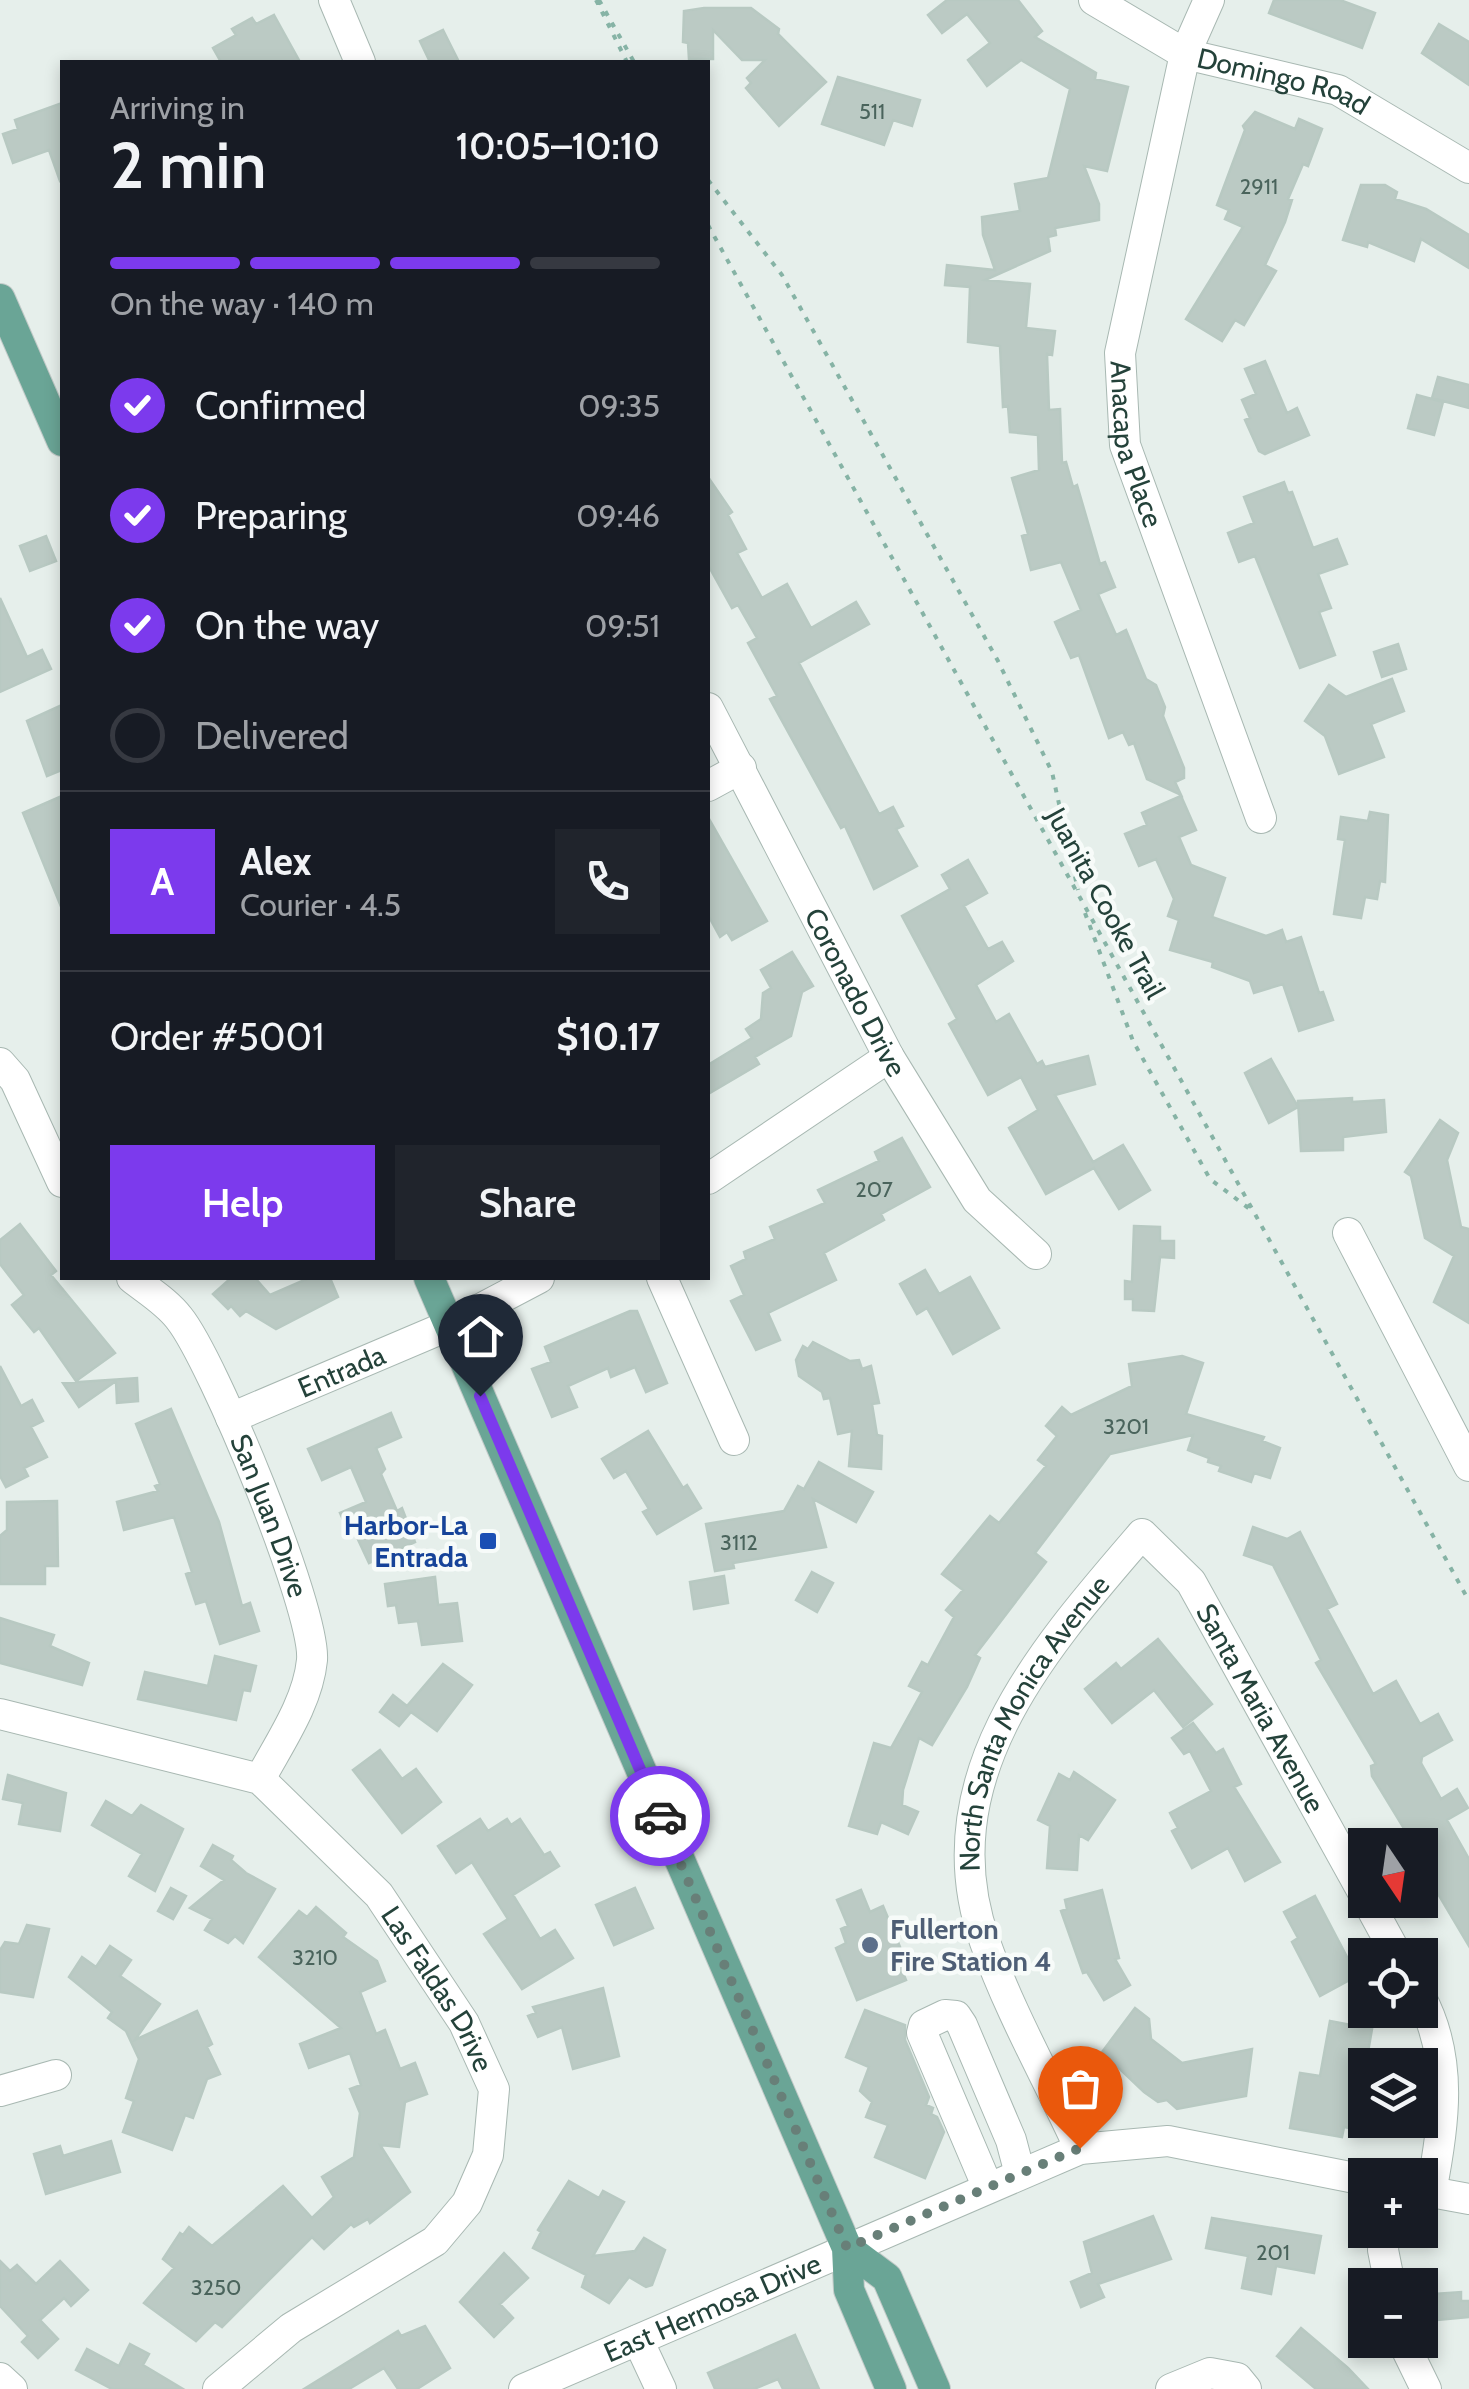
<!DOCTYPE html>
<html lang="en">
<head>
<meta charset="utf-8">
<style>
	:root { --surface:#171b24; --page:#20242c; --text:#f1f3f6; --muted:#9ea1a6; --line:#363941; --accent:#7c3aed }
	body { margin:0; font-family:Cabin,sans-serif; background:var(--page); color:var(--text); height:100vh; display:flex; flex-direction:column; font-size:38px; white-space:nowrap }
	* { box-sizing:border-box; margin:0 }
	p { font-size:32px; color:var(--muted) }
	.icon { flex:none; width:55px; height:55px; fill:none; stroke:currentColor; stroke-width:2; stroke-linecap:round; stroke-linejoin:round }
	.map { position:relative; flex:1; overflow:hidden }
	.side { position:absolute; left:60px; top:60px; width:650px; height:1220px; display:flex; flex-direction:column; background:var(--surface); border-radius:0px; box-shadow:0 5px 15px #0003 }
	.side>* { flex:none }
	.needle { width:65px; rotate:167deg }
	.fabs { position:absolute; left:1348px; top:1828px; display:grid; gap:20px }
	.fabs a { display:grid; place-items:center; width:90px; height:90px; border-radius:0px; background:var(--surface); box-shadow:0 5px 15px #0003; font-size:50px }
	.pin { position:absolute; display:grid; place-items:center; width:85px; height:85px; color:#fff; margin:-102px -42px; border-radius:50% 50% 50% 0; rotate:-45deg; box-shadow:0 0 10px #0007 }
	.pin .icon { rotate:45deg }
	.courier { position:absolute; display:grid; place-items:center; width:100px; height:100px; margin:-50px; border:8px solid #7c3aed; border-radius:50%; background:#fff; color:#222; box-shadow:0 2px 12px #0007 }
	.headline em { font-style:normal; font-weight:600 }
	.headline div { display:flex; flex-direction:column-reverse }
	.headline { display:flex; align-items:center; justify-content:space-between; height:170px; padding:0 50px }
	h1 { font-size:65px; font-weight:600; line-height:75px }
	.bar { display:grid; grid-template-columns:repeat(4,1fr); gap:15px 10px; align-content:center; height:120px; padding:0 50px }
	.bar i { height:12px; border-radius:8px; background:var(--line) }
	.bar .on { background:var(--accent) }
	.bar p { grid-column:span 4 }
	.line { display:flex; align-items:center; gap:25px; padding:0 50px; border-top:2px solid var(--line) }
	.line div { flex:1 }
	.round { display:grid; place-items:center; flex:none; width:105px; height:105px; border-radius:0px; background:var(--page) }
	ol { padding:0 50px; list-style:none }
	li { display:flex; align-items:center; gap:30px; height:110px }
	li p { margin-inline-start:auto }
	li .icon { padding:10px; border-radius:50%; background:var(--accent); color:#fff; stroke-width:4 }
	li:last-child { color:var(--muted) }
	li i { width:55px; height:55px; border:5px solid var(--line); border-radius:50% }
	.action { display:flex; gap:20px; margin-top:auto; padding:20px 50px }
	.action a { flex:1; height:115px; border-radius:0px; background:var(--accent); color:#fff; font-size:40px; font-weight:600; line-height:115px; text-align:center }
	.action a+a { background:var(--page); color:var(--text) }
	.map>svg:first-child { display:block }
</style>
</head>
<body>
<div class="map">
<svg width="1469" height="2389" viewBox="0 0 1469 2389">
	<rect width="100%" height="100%" fill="#e6efeb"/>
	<path fill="#bbcac4" stroke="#b8c9c2" stroke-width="2.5" d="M947,0H1018L1042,31L1035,37L1096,73L1095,79L1128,87L1107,171L1084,166L1099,204V220L1055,228L1056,235L1048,237L1050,251L985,280L1030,284L1026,328L1055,331L1052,355L1047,354L1049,410L1060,409L1062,463L1066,462L1073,487L1077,485L1100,564L1105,562L1115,587L1098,594L1116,635L1126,630L1146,679L1156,685L1165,707L1163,716L1184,768V778L1175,782L1181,795L1147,779L1134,743L1129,745L1123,732L1109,738L1079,655L1071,658L1055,622L1081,610L1061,562L1031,570L1022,536L1028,534L1012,478L1039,470L1038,435L1010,432L1008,406L1003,407L1000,346L968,342L970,287L945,285L947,265L995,270L983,235L982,217L1020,211L1015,184L1048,178L1070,89L1021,60L987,86L968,60L990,43L967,14L942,33L928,15Z
		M1274,0H1340L1375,13L1362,48L1269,13Z
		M704,8H751L779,29L778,34L826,82L779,126L746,88L751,83L747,78L765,60H742L713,30V59H689L688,43L683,42L684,11Z
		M274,15L300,62H221L213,48L236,35L232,29L252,18L256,24Z
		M1439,24L1469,42V85L1422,53Z
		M443,30L459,62H430L420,41Z
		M838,77L920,100L912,126L893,120L884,145L822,124Z
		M62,103V180L60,181L49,150L13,163L3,134L18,129L15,120Z
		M1255,112L1295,129L1299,119L1322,129L1308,166L1303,164L1288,199L1292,200L1285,222L1265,265L1276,271L1244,325L1235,320L1222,341L1186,319L1243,227L1225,219L1229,210L1217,205L1245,130L1243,126Z
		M1361,185H1385L1397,192L1395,199L1426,209L1469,235V268L1421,239L1414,261L1368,242L1367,247L1343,240Z
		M1265,361L1287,413L1297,408L1309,435L1265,454L1259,451L1245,420L1250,418L1242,400L1256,394L1245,369Z
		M1438,377L1469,385V408L1432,398Z
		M1417,395L1443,402L1434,435L1408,428Z
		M708,477L732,512L728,515L746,549L737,553L762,598L787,584L811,628L856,602L869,624L799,663L879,814L893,807L903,826L896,829L917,866L874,889L845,826L841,828L770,699L777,696L748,643L757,638L738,605L732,608L708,565Z
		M1284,482L1288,493L1292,492L1313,548L1337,539L1347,564L1318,574L1331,608L1319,612L1335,655L1300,668L1255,556L1239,562L1228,533L1254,523L1244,497Z
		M46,536L56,561L30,571L20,546Z
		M0,598L27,657L42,650L51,669L0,692Z
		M1398,644L1406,669L1382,677L1374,652Z
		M1392,679L1404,711L1371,724L1384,757L1339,774L1325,736L1305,721L1329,685L1346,697Z
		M62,705V770L47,776L27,721Z
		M62,796V909L23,813Z
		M1181,796L1196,830L1179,837L1191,865L1225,878L1212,917L1266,936L1282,930L1286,942L1301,937L1319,993L1323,992L1333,1020L1299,1031L1283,984L1254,993L1250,981L1212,967L1213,962L1170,950L1179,920L1168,916L1174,899L1156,859L1139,866L1125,834L1147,825L1142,813Z
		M1370,812L1388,815L1385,882L1380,881L1377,899L1365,897L1361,918L1334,914L1345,840L1338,839L1341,817L1368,821Z
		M708,817L767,921L732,940L727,932L720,937L708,915Z
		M968,860L987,893L964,906L988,949L1002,942L1013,961L976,985L996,1022L1009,1014L1037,1064L1042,1061L1045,1067L1088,1056L1095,1084L1055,1095L1093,1162L1123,1145L1150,1190L1119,1209L1094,1168L1046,1194L1009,1128L1038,1110L1021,1077L988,1095L949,1024L957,1019L902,916L950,889L942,875Z
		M792,952L813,986L802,992L791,1036L755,1057L759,1064L708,1094V1065L752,1038L746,1029L761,1019L763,993L771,988L761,970Z
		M1271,1059L1298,1107L1269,1123L1245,1073Z
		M1352,1098V1102L1384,1100L1386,1132L1343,1137V1150L1301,1151L1298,1101Z
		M1440,1120L1458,1133L1447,1160L1461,1227L1469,1229V1323L1434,1302L1454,1256L1425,1238L1411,1176L1405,1172Z
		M902,1138L930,1187L881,1214L884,1220L824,1253L836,1280L768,1313L780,1340L756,1350L731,1301L744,1295L731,1266L746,1259L744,1252L775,1239L770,1227L825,1203L818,1190L879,1161L875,1152Z
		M20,1224L56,1271L51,1275L115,1353L76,1381L39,1328L34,1332L12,1305L24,1295L0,1264V1240Z
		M1134,1226L1160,1227V1241H1174V1258L1160,1257L1154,1311L1133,1310V1299H1125V1281L1132,1282Z
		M925,1270L939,1294L970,1277L999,1328L953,1354L927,1308L917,1314L900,1284Z
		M231,1278H255L270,1295L309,1278H330L338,1297L276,1329L246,1311L240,1316L231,1306L228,1309L213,1294Z
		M630,1311H637L667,1383L646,1392L635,1367L611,1377L608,1368L568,1386L577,1407L552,1417L532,1369L551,1362L545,1347Z
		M813,1342L850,1361L859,1360L862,1369L871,1366L879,1403L872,1404L877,1435L882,1436L881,1469L849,1466L852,1431L838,1434L830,1398L824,1399L822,1392L799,1376L796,1360L803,1346L808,1349Z
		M1182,1356L1203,1363L1186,1414L1264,1437L1262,1441L1280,1448L1270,1478L1254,1473L1251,1482L1219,1471L1221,1466L1208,1462L1209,1458L1188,1450L1193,1435L1110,1454L1035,1553L1046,1562L975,1655L980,1658L967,1687L932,1745L919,1738L903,1790L902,1805L918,1812L908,1834L881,1822L877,1834L849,1826L874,1743L891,1748L922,1692L909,1686L922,1662L928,1665L954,1617L946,1610L963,1590L942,1574L990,1516L999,1523L1046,1466L1038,1460L1057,1436L1046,1426L1062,1407L1071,1415L1132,1386L1129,1364Z
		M0,1366L21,1406L32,1400L43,1421L31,1427L47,1457L24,1468L28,1476L6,1487L0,1476Z
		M137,1378L138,1401L117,1403L116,1381L79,1407L63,1383Z
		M171,1409L219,1522L242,1606L250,1603L259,1631L220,1644L206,1601L196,1604L186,1574L192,1572L174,1517L124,1530L117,1502L158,1491L155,1486L160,1484L136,1424Z
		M391,1413L401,1437L376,1448L385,1469L381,1474L397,1511L402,1508L415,1542L369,1563L354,1531L349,1533L340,1513L366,1502L351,1467L322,1480L308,1449Z
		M648,1431L683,1488L687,1485L701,1508L657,1534L643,1512L649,1509L626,1471L614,1478L602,1459Z
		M819,1462L873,1492L856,1522L813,1499L826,1547L733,1563L734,1568L715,1571L706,1524L784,1511L798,1486L804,1489Z
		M57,1501L58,1566H45V1584H0V1536L7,1530V1502Z
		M1253,1527L1287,1539L1300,1532L1337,1604L1327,1609L1373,1694L1396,1681L1420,1724L1438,1714L1452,1740L1422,1757L1421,1763L1441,1799L1457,1789L1468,1808L1447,1820L1469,1859V1946L1428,1877L1420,1845H1414L1372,1776L1371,1766L1376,1764L1316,1663L1321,1660L1273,1565L1244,1555Z
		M812,1572L833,1583L817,1612L796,1600Z
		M724,1576L728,1603L694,1609L690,1582Z
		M435,1577L438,1605L457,1603L462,1641L422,1645L418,1621L399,1623L396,1605L388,1606L385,1584Z
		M0,1618L54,1635L50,1646L89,1663L82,1685L0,1663Z
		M1158,1639L1212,1704L1183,1727L1154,1690L1112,1723L1085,1689L1116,1663L1121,1669Z
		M215,1656L256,1666L250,1691L243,1690L236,1720L138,1699L145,1672L208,1686Z
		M443,1664L472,1685L437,1731L411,1712L399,1726L380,1712L393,1695L407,1706Z
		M1193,1723L1216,1753L1223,1749L1241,1784L1234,1787L1280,1862L1245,1881L1228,1848L1192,1868L1172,1831L1178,1828L1170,1813L1211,1791L1190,1751L1184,1754L1172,1738Z
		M380,1750L402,1779L416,1769L441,1802L402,1833L353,1770Z
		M1074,1772L1115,1800L1088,1840L1079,1835L1077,1870L1047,1868L1050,1826L1038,1820L1059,1774L1070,1780Z
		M8,1775L66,1793L60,1831L19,1824L23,1803L3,1799Z
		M106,1801L132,1816L141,1805L183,1829L155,1891L129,1876L142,1854L92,1825Z
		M480,1819L488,1831L507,1819L511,1825L520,1819L544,1855L550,1852L559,1866L513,1895L540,1939L555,1930L573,1958L522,1989L484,1934L508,1919L472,1862L456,1873L438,1846Z
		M213,1845L233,1856L231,1860L246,1873L275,1889L243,1943L235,1936L228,1943L205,1930L212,1919L190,1908L224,1880L201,1866Z
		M171,1888L186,1896L173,1919L158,1911Z
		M635,1888L653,1928L614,1945L596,1905Z
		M861,1890L870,1912L883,1906L900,1947L894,1950L906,1980L857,2000L836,1948L846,1943L841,1929L848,1926L837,1900Z
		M1102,1890L1119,1958L1115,1959L1130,1985L1104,2000L1087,1972L1083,1973L1061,1911L1067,1909L1065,1900Z
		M1315,1896L1357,1976L1320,1996L1292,1942L1298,1938L1284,1912Z
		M316,1907L346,1933L343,1937L377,1961L385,1981L360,1992L376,2034L385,2030L400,2069L415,2063L427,2094L405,2102L399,2147L380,2145L410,2192L370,2223L368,2219L354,2227L351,2224L324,2249L312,2237L222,2327L215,2322L196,2341L144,2303L174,2268L163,2259L180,2233L183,2235L189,2227L212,2246L283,2186L312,2218L334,2197L322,2177L354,2157L360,2113L350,2089L361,2085L350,2053L309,2068L300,2044L341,2028L259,1957L299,1911L307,1917Z
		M27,1925L49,1929L33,1997L0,1992V1950L5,1942L19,1944Z
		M110,1946L131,1960L120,1976L160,2004L135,2040L197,2011L212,2044L207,2047L220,2074L207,2079L193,2118L185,2115L172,2150L123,2132L134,2101L126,2098L139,2059L126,2031L108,2018L112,2012L69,1977L82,1957L96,1967Z
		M603,1988L619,2056L573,2069L562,2027L538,2037L528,2016L536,2013L533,2007Z
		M1135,2008L1149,2019L1151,2039L1182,2063L1252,2049L1246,2096L1177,2109L1167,2100L1158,2102L1144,2092L1102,2052Z
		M865,2010L905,2025V2040L929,2097L926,2105L933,2108L931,2114L937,2117L944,2132L925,2178L875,2157L888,2125L866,2117L872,2102L860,2091L869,2067L846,2057Z
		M1330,2021L1372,2029L1361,2093L1365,2094V2131L1344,2127L1342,2137L1290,2128L1300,2073L1320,2076Z
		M111,2141L120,2172L46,2194L34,2154L60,2146L63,2156Z
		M569,2181L599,2198L603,2191L624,2202L593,2256L635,2251L644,2238L665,2250L652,2285L646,2287L629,2277L609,2303L582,2287L586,2275L533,2248L541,2232L538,2230Z
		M1153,2216L1171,2259L1098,2284L1104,2297L1081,2307L1071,2282L1092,2273L1084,2242Z
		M1212,2218L1321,2236L1314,2273L1276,2266L1271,2294L1242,2288L1248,2256L1206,2248Z
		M504,2253L528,2278L500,2304L513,2318L494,2337L460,2302Z
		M0,2261L10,2271L17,2265L36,2284L60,2261L88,2290L71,2306L64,2298L40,2320L58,2339L38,2358L22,2342L28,2336L0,2306Z
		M1461,2292V2301H1469V2317L1438,2320L1435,2294Z
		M425,2326L450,2368L417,2389H398L384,2368L349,2389H304L398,2331L401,2336Z
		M1301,2328L1348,2368L1368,2389H1316L1277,2356Z
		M795,2335L819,2389H783L778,2379L754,2389H715L708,2373Z
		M130,2344L149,2354L143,2365L183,2389H112L76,2370L87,2349L119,2366Z"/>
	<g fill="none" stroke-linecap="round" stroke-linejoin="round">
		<defs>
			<g id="minor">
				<path d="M334,0L360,62"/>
				<path id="s1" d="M1094,0L1185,54L1338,90L1469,168"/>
				<path id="s2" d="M1209,0L1185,54L1120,353L1125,445L1261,818"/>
				<path id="s3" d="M708,708L889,1057L977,1200L1036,1254"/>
				<path d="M708,786L741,768"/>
				<path d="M0,1063L15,1080L62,1182"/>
				<path d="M708,1179L889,1057"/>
				<path d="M1348,1233L1469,1466"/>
				<path id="s4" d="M132,1278C147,1290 167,1302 179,1318C213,1360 316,1610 312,1660C308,1702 280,1742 260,1779"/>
				<path d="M662,1278L734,1440"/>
				<path id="s5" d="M231,1418L450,1325L539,1278"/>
				<path id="s6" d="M0,1714L260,1779L379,1895L464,2023L494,2089L488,2155L467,2203L435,2241L291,2328L218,2389"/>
				<path d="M1367,1900L1397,1955"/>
				<path d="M1420,1996C1454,2058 1444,2126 1431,2192"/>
				<path d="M0,2091L56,2075"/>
				<path id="s7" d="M1080,2149C1049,2081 1010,2013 985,1942C927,1779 1043,1649 1142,1534L1191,1582L1365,1896"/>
				<path d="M988,2188L922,2033L924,2025L945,2015L956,2016L962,2025L1011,2140L1020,2174"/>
				<path d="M1420,2190L1469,2199"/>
				<path d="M1385,2230L1383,2250L1390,2285"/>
				<path d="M638,2340L661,2389"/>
				<path d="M1402,2340L1426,2389"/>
				<path d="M0,2378L12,2389"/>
				<path id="s8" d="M524,2389L1080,2149L1168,2141L1365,2180"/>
				<path d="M1171,2389L1210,2373L1237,2378L1246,2389"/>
			</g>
			<path id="major" d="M0,299L62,441
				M429,1278L847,2248L849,2290L891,2389
				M847,2248L887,2278L935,2389"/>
		</defs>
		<use href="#minor" stroke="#a8b8b2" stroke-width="32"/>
		<use href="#major" stroke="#c2cac8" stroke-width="32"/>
		<path stroke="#86b3a5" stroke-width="4" stroke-dasharray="5 8" stroke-linecap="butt" d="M596,0L627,62
			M599,0L634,62
			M708,180L782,275L998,661L1052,772L1078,890
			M708,225L1469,1601
			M1085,913L1133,1041L1210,1179L1251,1210"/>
		<use href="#minor" stroke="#fff" stroke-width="30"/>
		<use href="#major" stroke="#6aa596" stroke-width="30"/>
	</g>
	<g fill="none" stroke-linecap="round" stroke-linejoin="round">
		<path stroke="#687f78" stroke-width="10" stroke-dasharray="0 18" d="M660,1816L847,2248L1080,2148"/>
		<path stroke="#7c3aed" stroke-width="12" d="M480,1396L660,1816"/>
	</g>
	<rect fill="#1a4fb4" stroke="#f7fbf9" stroke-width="4" x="478" y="1531" width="20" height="20" rx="5"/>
	<circle fill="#5c6f8a" stroke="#f7fbf9" stroke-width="4" cx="870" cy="1945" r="10"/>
	<g text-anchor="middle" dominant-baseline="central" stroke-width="9" stroke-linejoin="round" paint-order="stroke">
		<g font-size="22" fill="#4a645c">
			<text x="872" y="111">511</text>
			<text x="1259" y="186">2911</text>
			<text x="874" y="1189">207</text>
			<text x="1126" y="1426">3201</text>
			<text x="739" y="1542">3112</text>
			<text x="315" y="1957">3210</text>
			<text x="1273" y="2252">201</text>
			<text x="216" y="2287">3250</text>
		</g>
		<g font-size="28" fill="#24423a" stroke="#f7fbf9">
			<text stroke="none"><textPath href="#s1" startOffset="208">Domingo Road</textPath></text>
			<text stroke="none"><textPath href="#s2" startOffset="458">Anacapa Place</textPath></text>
			<text transform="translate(1106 903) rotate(61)">Juanita Cooke Trail</text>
			<text stroke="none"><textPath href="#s3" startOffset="320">Coronado Drive</textPath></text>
			<text stroke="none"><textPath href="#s5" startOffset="120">Entrada</textPath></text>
			<text stroke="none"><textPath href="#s4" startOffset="280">San Juan Drive</textPath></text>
			<text stroke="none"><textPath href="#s7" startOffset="902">Santa Maria Avenue</textPath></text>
			<text stroke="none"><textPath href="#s7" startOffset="465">North Santa Monica Avenue</textPath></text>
			<text stroke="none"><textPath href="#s6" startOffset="545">Las Faldas Drive</textPath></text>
			<text stroke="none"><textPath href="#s8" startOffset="205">East Hermosa Drive</textPath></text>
		</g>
		<g font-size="28" font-weight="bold" fill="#164399" stroke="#f7fbf9" text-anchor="end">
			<text x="468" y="1525">Harbor-La<tspan x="468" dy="32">Entrada</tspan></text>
		</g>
		<g font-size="28" font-weight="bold" fill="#4e5e75" stroke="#f7fbf9" text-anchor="start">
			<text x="890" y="1929">Fullerton<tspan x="890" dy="32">Fire Station 4</tspan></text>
		</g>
	</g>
</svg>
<div class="fabs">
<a><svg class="needle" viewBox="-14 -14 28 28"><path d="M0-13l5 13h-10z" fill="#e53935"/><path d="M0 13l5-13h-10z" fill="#9ea1a6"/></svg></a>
<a><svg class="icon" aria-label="locate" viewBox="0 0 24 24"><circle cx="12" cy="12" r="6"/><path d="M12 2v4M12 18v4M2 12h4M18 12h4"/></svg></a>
<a><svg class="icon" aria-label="layers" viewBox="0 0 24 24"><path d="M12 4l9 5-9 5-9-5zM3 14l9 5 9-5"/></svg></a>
<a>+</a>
<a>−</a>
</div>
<div class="pin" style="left:1080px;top:2148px;background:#ea580c"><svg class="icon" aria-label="bag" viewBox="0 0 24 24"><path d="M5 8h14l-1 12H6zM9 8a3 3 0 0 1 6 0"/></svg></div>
<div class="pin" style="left:480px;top:1396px;background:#1f2937"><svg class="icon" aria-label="home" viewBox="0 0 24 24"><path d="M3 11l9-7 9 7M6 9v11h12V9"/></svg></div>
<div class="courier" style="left:660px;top:1816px"><svg class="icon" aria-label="car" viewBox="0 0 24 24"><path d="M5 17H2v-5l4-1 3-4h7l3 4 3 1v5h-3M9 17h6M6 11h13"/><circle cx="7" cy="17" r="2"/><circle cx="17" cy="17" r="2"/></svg></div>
<section class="side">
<div class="headline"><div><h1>2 min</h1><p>Arriving in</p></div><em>10:05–10:10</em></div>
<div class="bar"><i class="on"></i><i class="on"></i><i class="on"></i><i></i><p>On the way · 140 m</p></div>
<ol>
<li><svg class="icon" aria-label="check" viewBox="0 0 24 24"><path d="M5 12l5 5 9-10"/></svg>Confirmed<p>09:35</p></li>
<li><svg class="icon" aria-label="check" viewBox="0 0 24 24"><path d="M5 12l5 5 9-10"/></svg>Preparing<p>09:46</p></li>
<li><svg class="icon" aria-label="check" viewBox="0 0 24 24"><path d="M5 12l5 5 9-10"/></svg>On the way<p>09:51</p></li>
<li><i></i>Delivered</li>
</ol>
<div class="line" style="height:180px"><b class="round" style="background:var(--accent);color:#fff">A</b><div><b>Alex</b><p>Courier · 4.5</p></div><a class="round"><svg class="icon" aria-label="phone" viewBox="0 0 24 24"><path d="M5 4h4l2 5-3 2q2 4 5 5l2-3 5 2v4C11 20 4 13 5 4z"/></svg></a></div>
<div class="line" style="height:130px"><div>Order #5001</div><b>$10.17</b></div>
<div class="action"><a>Help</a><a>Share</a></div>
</section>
</div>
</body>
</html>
